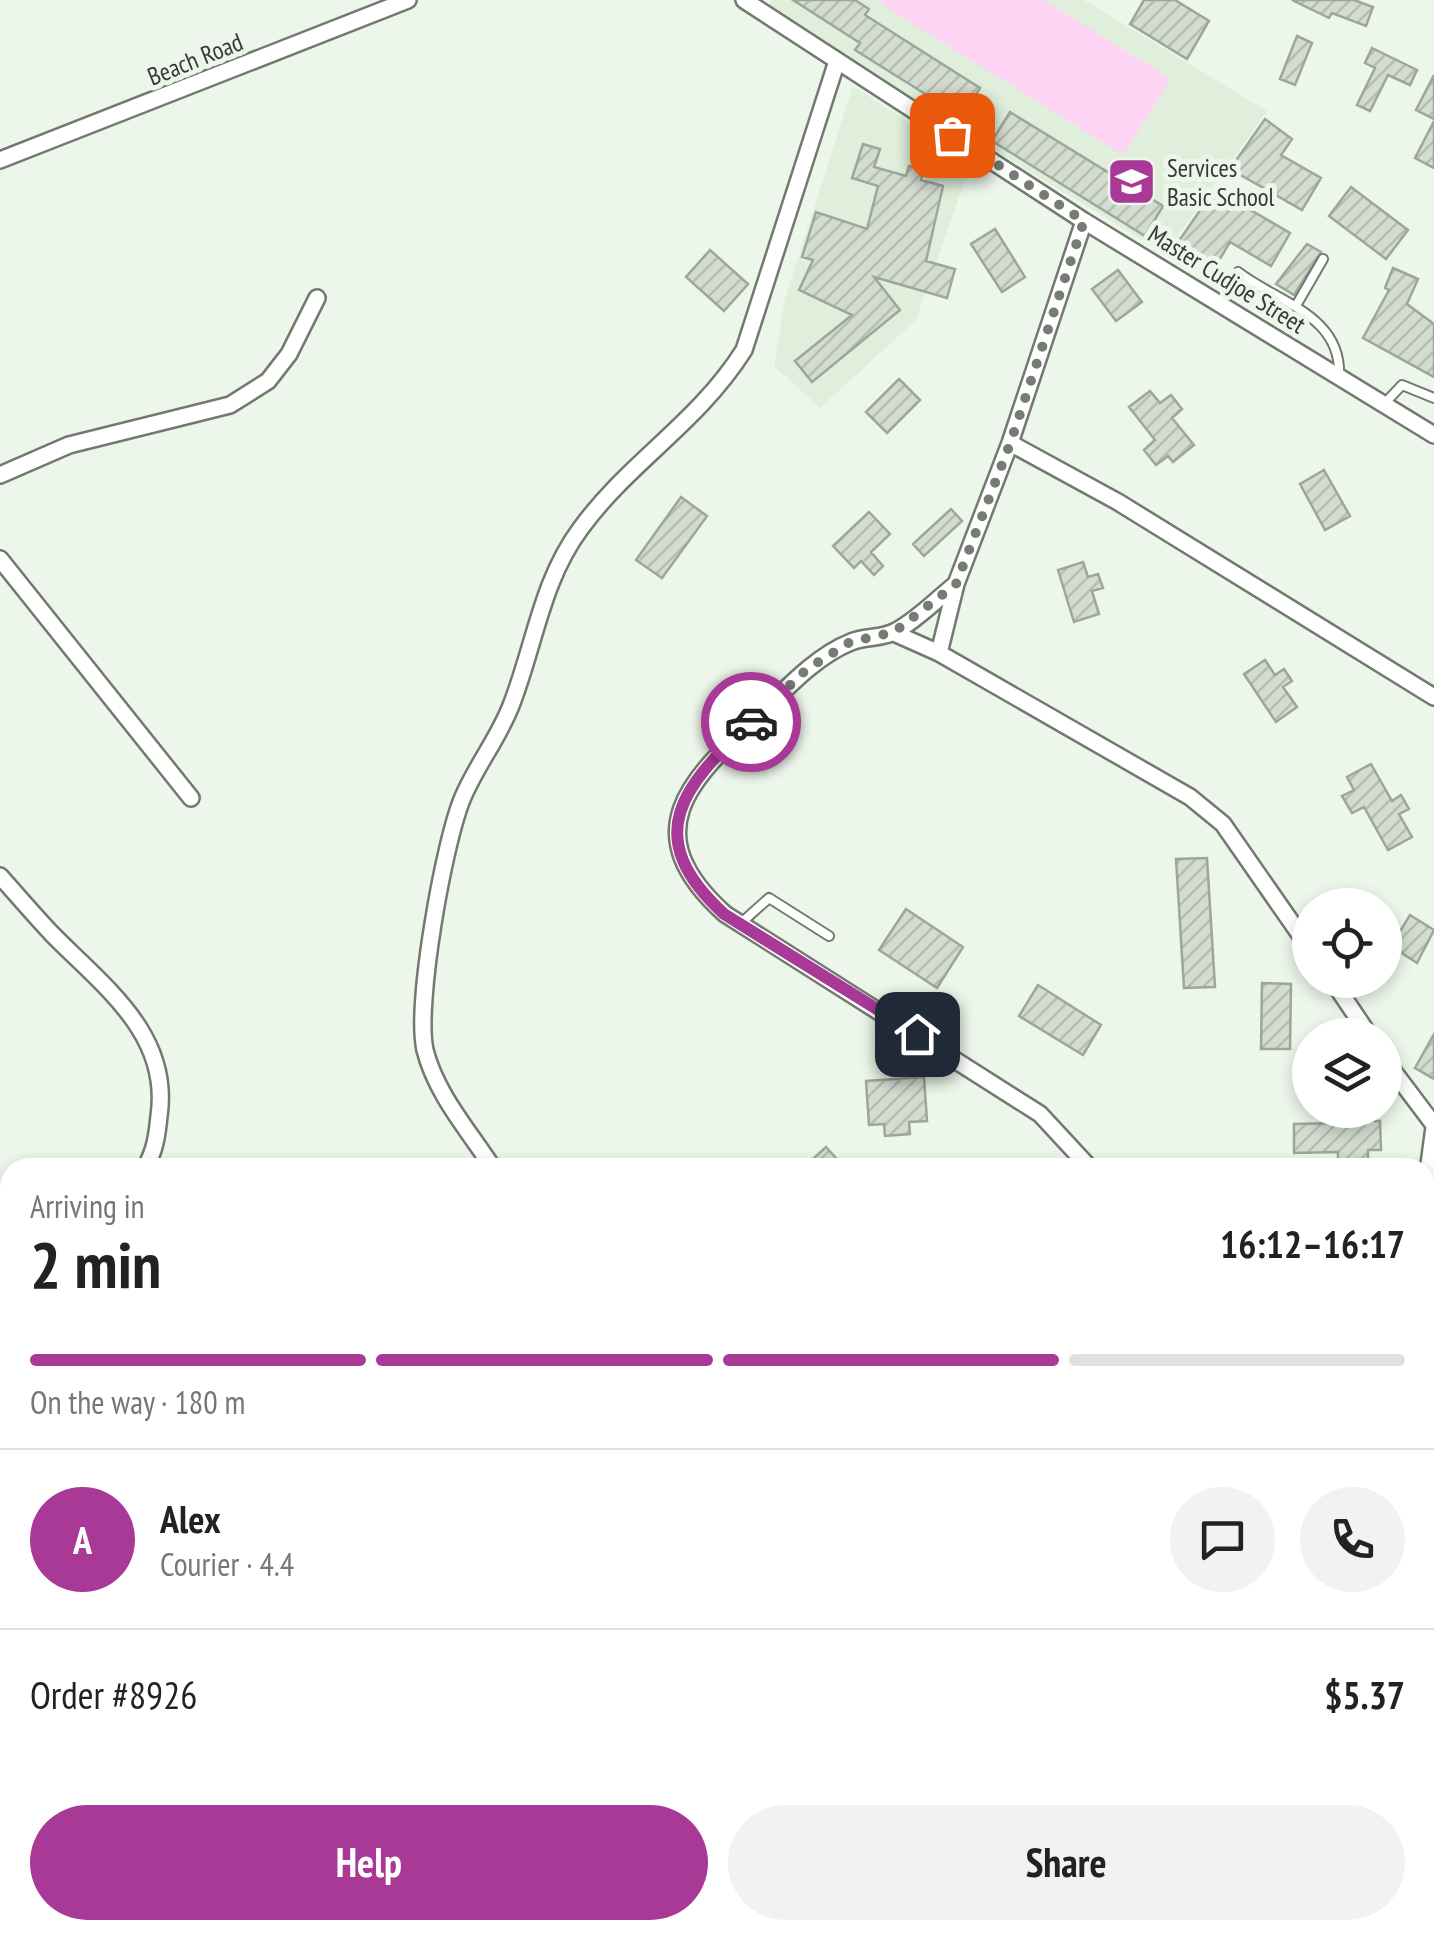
<!DOCTYPE html>
<html lang="en">
<head>
<meta charset="utf-8">
<style>
	:root { --surface:#fff; --page:#f2f2f2; --text:#222; --muted:#767676; --line:#e0e0e0; --accent:#a93996 }
	body { margin:0; font-family:"PT Sans Narrow",sans-serif; background:var(--page); color:var(--text); height:100vh; display:flex; flex-direction:column; font-size:38px; white-space:nowrap }
	* { box-sizing:border-box; margin:0 }
	p { font-size:32px; color:var(--muted) }
	.icon { flex:none; width:55px; height:55px; fill:none; stroke:currentColor; stroke-width:2; stroke-linecap:round; stroke-linejoin:round }
	.map { position:relative; flex:1; overflow:hidden }
	.side { position:absolute; left:0px; top:1158px; width:1435px; height:782px; display:flex; flex-direction:column; background:var(--surface); border-radius:30px 30px 0 0; box-shadow:0 5px 15px #0003 }
	.side>* { flex:none }
	.controls { position:absolute; left:1292px; top:888px; display:grid; gap:20px }
	.controls a { display:grid; place-items:center; width:110px; height:110px; border-radius:50%; background:var(--surface); box-shadow:0 5px 15px #0003; font-size:50px }
	.pin { position:absolute; display:grid; place-items:center; width:85px; height:85px; color:#fff; margin:-42px; border-radius:20px; box-shadow:0 5px 15px #0006 }
	.courier { position:absolute; display:grid; place-items:center; width:100px; height:100px; margin:-50px; border:8px solid #a93996; border-radius:50%; background:#fff; color:#222; box-shadow:0 2px 12px #0007 }
	.head em { font-style:normal; font-weight:700 }
	.head div { display:flex; flex-direction:column-reverse }
	.head { display:flex; align-items:center; justify-content:space-between; height:170px; padding:0 30px }
	h1 { font-size:65px; font-weight:700; line-height:75px }
	.bar { display:grid; grid-template-columns:repeat(4,1fr); gap:15px 10px; align-content:center; height:120px; padding:0 30px }
	.bar i { height:12px; border-radius:8px; background:var(--line) }
	.bar .selected { background:var(--accent) }
	.bar p { grid-column:span 4 }
	.line { display:flex; align-items:center; gap:25px; padding:0 30px; border-top:2px solid var(--line) }
	.line div { flex:1 }
	.round { display:grid; place-items:center; flex:none; width:105px; height:105px; border-radius:52px; background:var(--page) }
	.primary-button { display:flex; gap:20px; margin-top:auto; padding:20px 30px }
	.primary-button a { flex:1; height:115px; border-radius:60px; background:var(--accent); color:#fff; font-size:40px; font-weight:700; line-height:115px; text-align:center }
	.primary-button a+a { background:var(--page); color:var(--text) }
	.map>svg:first-child { display:block }
</style>
</head>
<body>
<div class="map">
<svg width="1434" height="1939" viewBox="0 0 1434 1939">
	<defs>
		<pattern id="building-hatch" width="6" height="6" patternUnits="userSpaceOnUse" patternTransform="scale(2.5)"><rect width="6" height="6" fill="#d3dcd1"/><path d="M-1 1l2-2M0 6l6-6M5 7l2-2" fill="none" stroke="#b6beb4"/></pattern>
	</defs>
	<rect width="100%" height="100%" fill="#ecf6ea"/>
	<path fill="#e0efdc" d="M772,0H1084L1267,111L1165,254L765,11Z
		M853,86L971,163L916,320L820,408L774,366L785,299Z"/>
	<path fill="#fdd4f3" d="M883,0H1044L1171,79L1123,155L881,4Z"/>
	<path fill="url(#building-hatch)" stroke="#9da69b" stroke-width="2.5" d="M793,0H855L869,9L865,15L980,88L962,117L855,50L860,43Z
		M1144,0H1175L1209,21L1187,59L1130,24Z
		M1292,0H1354L1373,7L1366,26L1332,13L1329,18Z
		M1297,36L1312,43L1295,85L1280,79Z
		M1372,48L1417,70L1410,85L1388,75L1370,111L1357,105L1375,68L1365,63Z
		M1434,75V119L1416,110Z
		M1010,112L1163,206L1145,236L992,141Z
		M1265,119L1292,139L1281,155L1321,178L1302,210L1230,169Z
		M1434,121V168L1415,158Z
		M863,144L880,149L874,167L906,176L909,166L924,170L921,180L943,186L926,261L955,269L947,298L874,277L900,310L812,382L795,361L852,315L799,290L813,260L802,257L816,212L867,229L878,186L852,178Z
		M1351,187L1408,230L1386,259L1329,216Z
		M1215,189L1290,233L1271,266L1230,242L1212,272L1174,248Z
		M995,229L1025,277L1002,292L971,244Z
		M1307,244L1321,252L1294,295L1276,284Z
		M710,250L748,284L724,311L686,277Z
		M1393,268L1418,279L1407,304L1434,324V377L1363,338L1389,290L1385,288Z
		M1118,270L1142,302L1116,321L1092,289Z
		M899,379L920,400L887,433L866,412Z
		M1150,391L1160,403L1171,395L1182,409L1172,418L1194,445L1173,462L1168,456L1156,465L1144,450L1155,440L1129,407Z
		M1324,470L1350,516L1325,530L1300,484Z
		M681,497L707,516L662,578L636,560Z
		M951,509L962,521L924,556L913,544Z
		M869,512L890,534L871,552L883,566L874,575L861,561L854,568L833,546Z
		M1083,562L1088,577L1098,574L1103,588L1092,591L1099,614L1074,622L1058,570Z
		M1265,660L1275,675L1284,669L1292,681L1283,687L1297,707L1276,722L1244,674Z
		M1371,764L1392,801L1401,795L1409,809L1399,814L1412,837L1388,850L1364,807L1352,813L1342,796L1354,790L1347,777Z
		M1207,858L1215,987L1184,988L1176,859Z
		M906,909L963,947L937,988L879,950Z
		M1410,915L1434,930L1417,963L1391,946Z
		M1262,983L1291,984L1290,1049H1261Z
		M1038,985L1101,1025L1083,1055L1019,1016Z
		M1434,1034V1079L1415,1068Z
		M924,1077L927,1121L909,1122L910,1134L885,1136L884,1124L869,1125L866,1081Z
		M1337,1110H1367V1121H1380L1381,1150H1368V1168H1338V1152L1294,1153V1124L1338,1123Z
		M826,1147L845,1168H803Z"/>
	<g fill="none" stroke-linecap="round" stroke-linejoin="round">
		<defs>
			<path id="service" d="M1238,272C1278,303 1343,315 1339,378
				M1297,304L1323,259
				M1385,403L1402,385L1434,398
				M740,924L769,898L829,936
				M0,1406L10,1415
				M0,1799L10,1846
				M29,1930L31,1939"/>
			<path id="minor" d="M744,0L1084,221L1434,435
				M0,160L408,0
				M1010,443L1118,502L1434,697
				M0,475L69,445L230,405L268,381L289,354L317,298
				M0,559L191,798
				M956,584C937,599 917,620 896,631C882,639 865,636 851,642C816,656 787,688 760,714C691,779 633,831 725,914L1040,1114L1090,1168
				M894,633L939,653L1190,797L1223,824L1310,949
				M939,653L956,584L1010,443L1084,221
				M0,876C17,895 34,915 52,934C103,986 171,1034 159,1116C157,1136 155,1151 145,1168
				M1332,980L1369,1035
				M1385,1060L1434,1125
				M493,1168C469,1131 436,1094 425,1050C415,1005 444,841 463,797C477,764 500,736 512,703C535,643 542,580 581,528C630,461 697,424 744,350L837,61
				M1425,1194L1434,1127
				M0,1235H10
				M1425,1437L1434,1438
				M0,1664L10,1666
				M1425,1708L1434,1710
				M608,1930L621,1939
				M667,1939L673,1930
				M1125,1939L1130,1930"/>
		</defs>
		<use href="#service" stroke="#727a70" stroke-width="12"/>
		<use href="#minor" stroke="#727a70" stroke-width="20"/>
		<use href="#service" stroke="#fff" stroke-width="8"/>
		<use href="#minor" stroke="#fff" stroke-width="15"/>
	</g>
	<g fill="none" stroke-linecap="round" stroke-linejoin="round">
		<path stroke="#767b74" stroke-width="10" stroke-dasharray="0 18" d="M751,722L806,670L850,642L894,632L956,584L1010,444L1084,221L952,135"/>
		<path stroke="#a93996" stroke-width="12" d="M751,722C683,786 639,836 724,914L917,1034"/>
	</g>
	<defs>
		<symbol id="school-square" viewBox="-11 -11 22 22"><rect x="-9" y="-9" width="18" height="18" rx="4" fill="#a93996" stroke="#ecf6ea"/><path d="M0-5L7-2L0 1L-7-2ZM-4 1L0 2.5L4 1V4Q0 6-4 4Z" fill="#fff"/></symbol>
	</defs>
	<g fill-rule="evenodd">
		<use href="#school-square" x="1104" y="154" width="55" height="55"/>
	</g>
	<g text-anchor="middle" dominant-baseline="central" stroke-width="10" stroke-linejoin="round" paint-order="stroke">
		<g font-size="25" fill="#363935" stroke="#ecf6ea">
			<text transform="translate(195 59) rotate(-22)">Beach Road</text>
			<text transform="translate(1227 279) rotate(32)">Master Cudjoe Street</text>
		</g>
		<g font-size="25" fill="#363935" stroke="#ecf6ea" text-anchor="start">
			<text x="1167" y="168">Services<tspan x="1167" dy="29">Basic School</tspan></text>
		</g>
	</g>
</svg>
<div class="controls">
<a><svg class="icon" aria-label="locate" viewBox="0 0 24 24"><circle cx="12" cy="12" r="6"/><path d="M12 2v4M12 18v4M2 12h4M18 12h4"/></svg></a>
<a><svg class="icon" aria-label="layers" viewBox="0 0 24 24"><path d="M12 4l9 5-9 5-9-5zM3 14l9 5 9-5"/></svg></a>
</div>
<div class="pin" style="left:952px;top:135px;background:#ea580c"><svg class="icon" aria-label="bag" viewBox="0 0 24 24"><path d="M5 8h14l-1 12H6zM9 8a3 3 0 0 1 6 0"/></svg></div>
<div class="pin" style="left:917px;top:1034px;background:#1f2937"><svg class="icon" aria-label="home" viewBox="0 0 24 24"><path d="M3 11l9-7 9 7M6 9v11h12V9"/></svg></div>
<div class="courier" style="left:751px;top:722px"><svg class="icon" aria-label="car" viewBox="0 0 24 24"><path d="M5 17H2v-5l4-1 3-4h7l3 4 3 1v5h-3M9 17h6M6 11h13"/><circle cx="7" cy="17" r="2"/><circle cx="17" cy="17" r="2"/></svg></div>
<section class="side">
<div class="head"><div><h1>2 min</h1><p>Arriving in</p></div><em>16:12–16:17</em></div>
<div class="bar"><i class="selected"></i><i class="selected"></i><i class="selected"></i><i></i><p>On the way · 180 m</p></div>
<div class="line" style="height:180px"><b class="round" style="background:var(--accent);color:#fff">A</b><div><b>Alex</b><p>Courier · 4.4</p></div><a class="round"><svg class="icon" aria-label="chat" viewBox="0 0 24 24"><path d="M4 5h16v11H9l-5 4z"/></svg></a><a class="round"><svg class="icon" aria-label="phone" viewBox="0 0 24 24"><path d="M5 4h4l2 5-3 2q2 4 5 5l2-3 5 2v4C11 20 4 13 5 4z"/></svg></a></div>
<div class="line" style="height:130px"><div>Order #8926</div><b>$5.37</b></div>
<div class="primary-button"><a>Help</a><a>Share</a></div>
</section>
</div>
</body>
</html>
